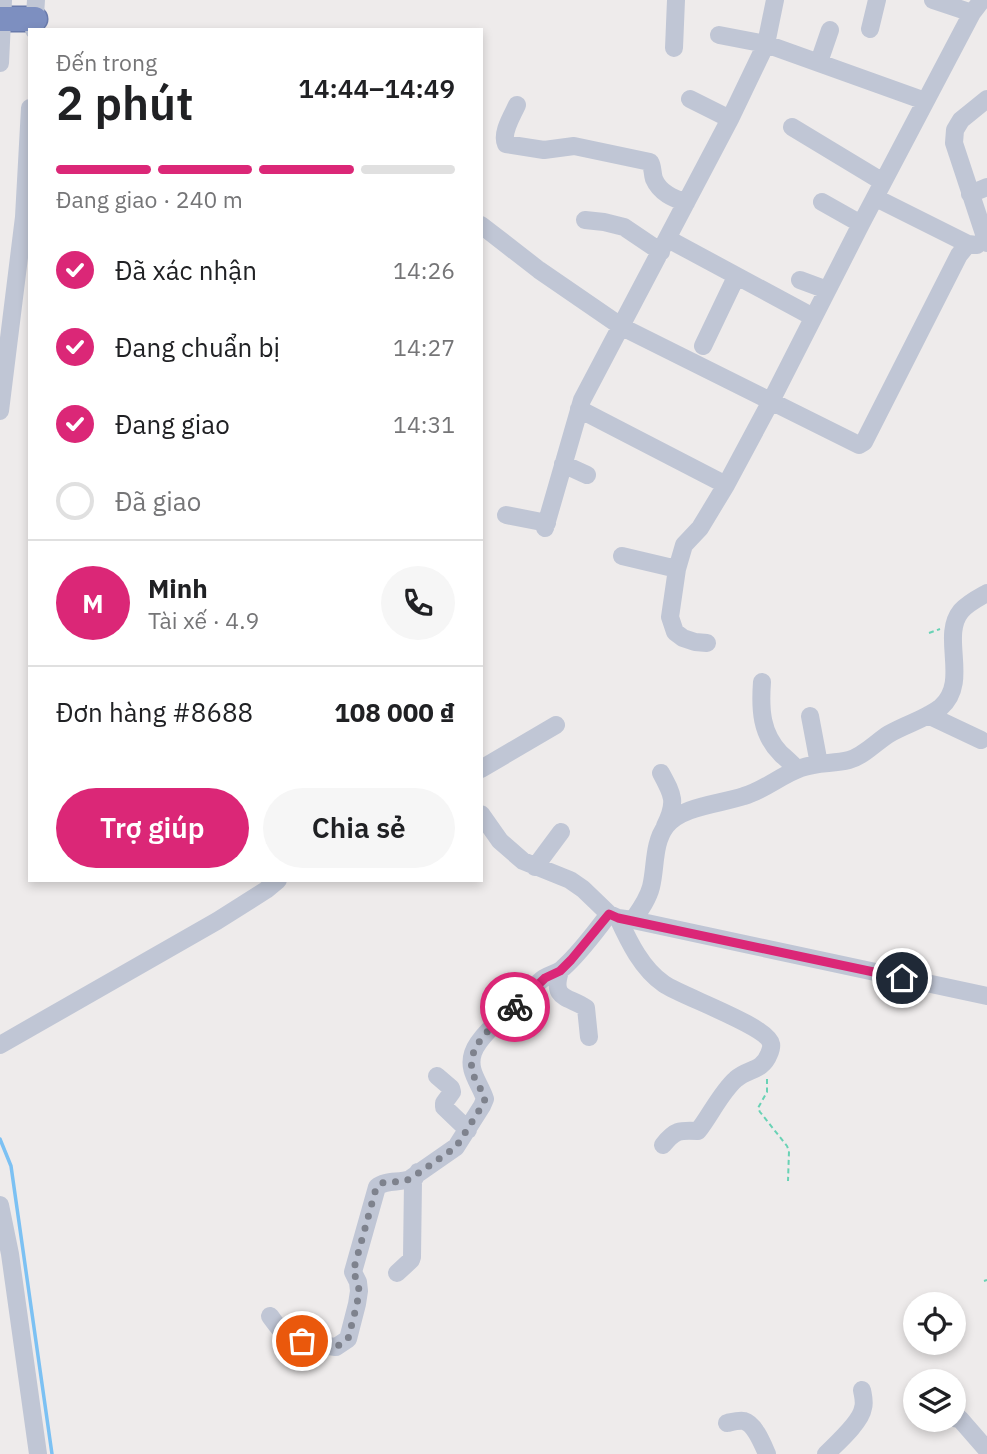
<!DOCTYPE html>
<html lang="vi">
<head>
<meta charset="utf-8">
<style>
	:root { --surface:#fff; --page:#f6f6f6; --text:#202124; --muted:#757577; --line:#e0e0e0; --accent:#db2777 }
	body { margin:0; font-family:"IBM Plex Sans",sans-serif; background:var(--page); color:var(--text); height:100vh; display:flex; flex-direction:column; font-size:26px; white-space:nowrap }
	* { box-sizing:border-box; margin:0 }
	p { font-size:23px; color:var(--muted) }
	.icon { flex:none; width:38px; height:38px; fill:none; stroke:currentColor; stroke-width:2; stroke-linecap:round; stroke-linejoin:round }
	.map { position:relative; flex:1; overflow:hidden }
	.details { position:absolute; left:28px; top:28px; width:455px; height:854px; display:flex; flex-direction:column; background:var(--surface); border-radius:0px; box-shadow:0 4px 10px #0003 }
	.details>* { flex:none }
	.fabs { position:absolute; left:903px; top:1292px; display:grid; gap:14px }
	.fabs a { display:grid; place-items:center; width:63px; height:63px; border-radius:50%; background:var(--surface); box-shadow:0 4px 10px #0003; font-size:35px }
	.pin { position:absolute; display:grid; place-items:center; width:60px; height:60px; color:#fff; margin:-30px; border:4px solid #fff; border-radius:50%; box-shadow:0 2px 7px #0007 }
	.courier { position:absolute; display:grid; place-items:center; width:70px; height:70px; margin:-35px; border:5px solid #db2777; border-radius:50%; background:#fff; color:#222; box-shadow:0 2px 9px #0007 }
	.head em { font-style:normal; font-weight:600 }
	.head div { display:flex; flex-direction:column-reverse }
	.head { display:flex; align-items:center; justify-content:space-between; height:119px; padding:0 28px }
	h1 { font-size:46px; font-weight:600; line-height:52px }
	.bar { display:grid; grid-template-columns:repeat(4,1fr); gap:10px 7px; align-content:center; height:84px; padding:0 28px }
	.bar i { height:9px; border-radius:5px; background:var(--line) }
	.bar .on { background:var(--accent) }
	.bar p { grid-column:span 4 }
	.line { display:flex; align-items:center; gap:18px; padding:0 28px; border-top:2px solid var(--line) }
	.line div { flex:1 }
	.round { display:grid; place-items:center; flex:none; width:74px; height:74px; border-radius:37px; background:var(--page) }
	ol { padding:0 28px; list-style:none }
	li { display:flex; align-items:center; gap:21px; height:77px }
	li p { margin-inline-start:auto }
	li .icon { padding:7px; border-radius:50%; background:var(--accent); color:#fff; stroke-width:4 }
	li:last-child { color:var(--muted) }
	li i { width:38px; height:38px; border:4px solid var(--line); border-radius:50% }
	.cta { display:flex; gap:14px; margin-top:auto; padding:14px 28px }
	.cta a { flex:1; height:80px; border-radius:42px; background:var(--accent); color:#fff; font-size:28px; font-weight:600; line-height:80px; text-align:center }
	.cta a+a { background:var(--page); color:var(--text) }
	.map>svg:first-child { display:block }
</style>
</head>
<body>
<div class="map">
<svg width="987" height="1454" viewBox="0 0 987 1454">
	<rect width="100%" height="100%" fill="#eeebeb"/>
	<g fill="none" stroke-linecap="round" stroke-linejoin="round">
		<path stroke="#7cc1f3" stroke-width="3.5" d="M0,1139L11,1166L52,1454"/>
		<defs>
			<path id="highway" d="M0,19H35"/>
		</defs>
		<use href="#highway" stroke="#697aab" stroke-width="27"/>
		<path stroke="#69d2b5" stroke-width="2" stroke-dasharray="5 3.5" stroke-linecap="butt" d="M929,633L940,629
			M767,1079V1092L758,1108L760,1112L787,1146L789,1151L788,1181
			M984,1281L987,1280"/>
		<path stroke="#c0c6d5" stroke-width="18" d="M933,0L972,13
			M870,29L877,0
			M34,30L36,0
			M719,35L766,44L925,101
			M674,48L676,0
			M819,62L830,30
			M0,63L3,0
			M690,99L730,119
			M987,99L961,120L955,130L954,143L987,243
			M517,105C512,116 501,133 506,144L544,150L574,146L650,162C653,167 652,172 654,179C660,193 673,198 686,203
			M792,127L883,182
			M970,194L987,187
			M876,198L968,244L977,245
			M822,202L861,224
			M585,220L604,222L624,227L661,252
			M481,225L539,270L622,327L859,445L864,442L959,255L968,244
			M668,239L813,317
			M800,280L827,290
			M703,346L736,277
			M579,409L726,485
			M0,411L24,217L30,108
			M563,464L587,475
			M506,515L547,523
			M545,528L582,400L730,119L766,44L775,0
			M622,556L677,569
			M707,643L695,642L683,638L675,632L670,617L677,569L684,545L700,528L726,485L771,401L861,224L972,13L982,0
			M762,682C760,709 761,734 781,754C787,759 792,764 797,769
			M928,715L981,740
			M810,716L819,764
			M481,769L556,725
			M661,773C673,795 677,802 665,826
			M481,814L500,841L523,861L570,880L583,889L609,914L618,918L633,920L987,996
			M535,867L561,832
			M618,918C629,942 642,969 664,984C681,996 768,1026 771,1044C772,1046 770,1052 769,1054C762,1072 748,1068 736,1079C721,1092 710,1116 698,1131C679,1130 675,1130 663,1145
			M633,920C640,910 648,899 651,887C656,867 653,843 666,826C681,806 721,804 744,796C765,790 781,775 801,768C817,762 833,764 849,760C864,756 876,742 889,734C906,724 926,719 941,707C970,681 940,637 961,611C968,603 978,598 987,593
			M560,971C551,1000 568,996 586,1008L589,1037
			M0,1045L217,921L266,890L278,880
			M437,1076L451,1088L452,1092L444,1103V1107L468,1130
			M0,1205L10,1254L38,1454
			M397,1273L411,1260L412,1257L413,1181L418,1172
			M270,1316C273,1320 277,1326 281,1330C295,1343 318,1345 336,1347L348,1339L357,1304L359,1291L358,1282L353,1272L377,1187C385,1180 400,1183 410,1179L456,1147L482,1106L485,1099C480,1083 467,1071 473,1053C479,1035 507,1014 521,1001C529,994 535,984 544,978C551,974 558,973 563,968C581,952 595,932 609,914
			M954,1418L960,1419L987,1450
			M932,1422L941,1419
			M727,1423C732,1422 739,1420 744,1421C755,1424 763,1445 767,1454
			M826,1454C837,1443 861,1422 863,1408C865,1402 863,1396 862,1390"/>
		<use href="#highway" stroke="#7d8fc0" stroke-width="24"/>
	</g>
	<g fill="none" stroke-linecap="round" stroke-linejoin="round">
		<path stroke="#7e828d" stroke-width="7" stroke-dasharray="0 12.6" d="M302,1341L336,1347L348,1339L357,1304L359,1291L358,1282L353,1272L375,1192L381,1183L404,1181L410,1179L456,1147L482,1106L485,1099C482,1090 476,1082 473,1074C464,1045 497,1023 515,1007"/>
		<path stroke="#db2777" stroke-width="9" d="M515,1007L545,978L560,971L571,960L609,914L618,918L902,978"/>
	</g>
</svg>
<div class="fabs">
<a><svg class="icon" aria-label="locate" viewBox="0 0 24 24"><circle cx="12" cy="12" r="6"/><path d="M12 2v4M12 18v4M2 12h4M18 12h4"/></svg></a>
<a><svg class="icon" aria-label="layers" viewBox="0 0 24 24"><path d="M12 4l9 5-9 5-9-5zM3 14l9 5 9-5"/></svg></a>
</div>
<div class="pin" style="left:302px;top:1341px;background:#ea580c"><svg class="icon" aria-label="bag" viewBox="0 0 24 24"><path d="M5 8h14l-1 12H6zM9 8a3 3 0 0 1 6 0"/></svg></div>
<div class="pin" style="left:902px;top:978px;background:#1f2937"><svg class="icon" aria-label="home" viewBox="0 0 24 24"><path d="M3 11l9-7 9 7M6 9v11h12V9"/></svg></div>
<div class="courier" style="left:515px;top:1007px"><svg class="icon" aria-label="bike" viewBox="0 0 24 24"><circle cx="6" cy="16" r="4"/><circle cx="18" cy="16" r="4"/><path d="M6 16l4-8h5l3 8M10 8l3 8H6M13 5h3"/></svg></div>
<section class="details">
<div class="head"><div><h1>2 phút</h1><p>Đến trong</p></div><em>14:44–14:49</em></div>
<div class="bar"><i class="on"></i><i class="on"></i><i class="on"></i><i></i><p>Đang giao · 240 m</p></div>
<ol>
<li><svg class="icon" aria-label="check" viewBox="0 0 24 24"><path d="M5 12l5 5 9-10"/></svg>Đã xác nhận<p>14:26</p></li>
<li><svg class="icon" aria-label="check" viewBox="0 0 24 24"><path d="M5 12l5 5 9-10"/></svg>Đang chuẩn bị<p>14:27</p></li>
<li><svg class="icon" aria-label="check" viewBox="0 0 24 24"><path d="M5 12l5 5 9-10"/></svg>Đang giao<p>14:31</p></li>
<li><i></i>Đã giao</li>
</ol>
<div class="line" style="height:126px"><b class="round" style="background:var(--accent);color:#fff">M</b><div><b>Minh</b><p>Tài xế · 4.9</p></div><a class="round"><svg class="icon" aria-label="phone" viewBox="0 0 24 24"><path d="M5 4h4l2 5-3 2q2 4 5 5l2-3 5 2v4C11 20 4 13 5 4z"/></svg></a></div>
<div class="line" style="height:91px"><div>Đơn hàng #8688</div><b>108 000 ₫</b></div>
<div class="cta"><a>Trợ giúp</a><a>Chia sẻ</a></div>
</section>
</div>
</body>
</html>
